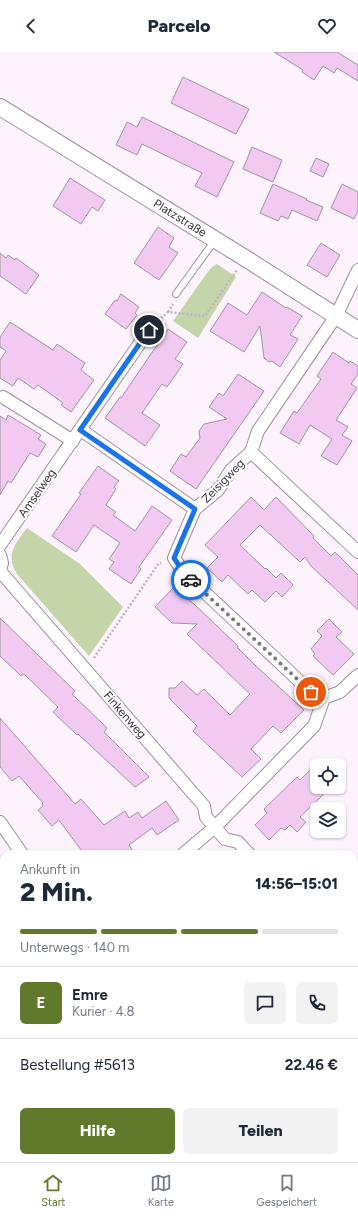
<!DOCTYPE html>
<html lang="de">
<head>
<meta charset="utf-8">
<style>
	:root { --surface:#fff; --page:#f2f2f3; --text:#1f2937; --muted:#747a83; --line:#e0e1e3; --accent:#60792b }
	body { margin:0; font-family:Figtree,sans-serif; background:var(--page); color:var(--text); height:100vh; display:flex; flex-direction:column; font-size:15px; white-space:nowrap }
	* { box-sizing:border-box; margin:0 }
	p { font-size:13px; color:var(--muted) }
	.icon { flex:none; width:22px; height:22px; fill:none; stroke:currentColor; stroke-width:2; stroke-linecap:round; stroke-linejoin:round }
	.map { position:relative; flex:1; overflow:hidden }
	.sheet { position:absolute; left:0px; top:798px; width:358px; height:312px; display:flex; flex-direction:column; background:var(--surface); border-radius:12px 12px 0 0; box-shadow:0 1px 3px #0004 }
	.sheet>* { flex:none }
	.tools { position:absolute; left:310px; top:706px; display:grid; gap:8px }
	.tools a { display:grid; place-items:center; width:36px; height:36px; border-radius:6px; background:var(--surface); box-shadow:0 1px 3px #0004; font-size:20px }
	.pin { position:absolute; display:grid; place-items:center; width:34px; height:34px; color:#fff; margin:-17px; border:2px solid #fff; border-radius:50%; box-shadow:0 1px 4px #0007 }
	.courier { position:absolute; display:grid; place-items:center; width:40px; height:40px; margin:-20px; border:3px solid #1a73e8; border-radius:50%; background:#fff; color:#222; box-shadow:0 1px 5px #0007 }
	.overview em { font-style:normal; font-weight:800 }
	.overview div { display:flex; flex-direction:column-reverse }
	.overview { display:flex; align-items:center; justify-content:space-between; height:68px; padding:0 20px }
	h1 { font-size:26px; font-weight:800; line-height:30px }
	.bar { display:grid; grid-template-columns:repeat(4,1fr); gap:6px 4px; align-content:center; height:48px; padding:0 20px }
	.bar i { height:5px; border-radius:3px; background:var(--line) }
	.bar .active { background:var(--accent) }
	.bar p { grid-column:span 4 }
	.line { display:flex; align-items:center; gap:10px; padding:0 20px; border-top:1px solid var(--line) }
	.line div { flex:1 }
	.round { display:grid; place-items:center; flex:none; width:42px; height:42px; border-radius:6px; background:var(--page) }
	.action { display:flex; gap:8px; margin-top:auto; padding:8px 20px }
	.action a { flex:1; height:46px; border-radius:6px; background:var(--accent); color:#fff; font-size:16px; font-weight:800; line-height:46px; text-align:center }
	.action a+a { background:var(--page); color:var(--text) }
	header { display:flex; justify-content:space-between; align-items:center; height:52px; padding:0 20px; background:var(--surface); font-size:18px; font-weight:800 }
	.dock { display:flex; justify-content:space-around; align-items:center; height:56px; border-top:1px solid var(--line); background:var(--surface); font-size:11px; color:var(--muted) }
	.dock a { display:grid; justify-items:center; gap:2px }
	.dock .active { color:var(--accent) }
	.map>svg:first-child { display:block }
</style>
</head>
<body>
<header><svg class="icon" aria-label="back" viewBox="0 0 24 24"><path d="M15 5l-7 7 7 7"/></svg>Parcelo<svg class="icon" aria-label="heart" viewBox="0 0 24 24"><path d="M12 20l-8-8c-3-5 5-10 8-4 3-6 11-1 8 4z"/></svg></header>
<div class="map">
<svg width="358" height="1110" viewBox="0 0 358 1110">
	<rect width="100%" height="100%" fill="#fdf3fd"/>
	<path fill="#c4d5a9" d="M217,212L236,225L198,286L173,269L207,221L212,215Z
		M27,476L80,512L123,555L89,604L17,522C5,503 15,492 27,476Z
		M354,1083L358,1085V1110H351L337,1106H354Z"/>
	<path fill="#f1c9f1" stroke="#a292a2" d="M274,0H337L358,13V29L337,16L334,21L323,14L314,28L302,20L303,18Z
		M183,25L249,57L236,82L171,51Z
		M142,65L234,110L217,145L195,134L202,121L142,92L137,103L116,93L127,70L137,75Z
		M252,95L282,108L273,130L243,117Z
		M316,106L329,112L323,125L310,119Z
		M70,126L105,148L98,159L92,155L81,172L53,154Z
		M273,132L307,147L306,148L323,155L317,169L292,158L288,167L281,164L278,169L260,161Z
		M342,132L358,140V159L354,167L331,156Z
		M158,175L174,186L169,195L178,201L159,228L134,211Z
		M321,191L340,203L327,225L307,213Z
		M0,201L6,206L8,203L15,208L16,206L39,223L26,242L0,224Z
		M262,240L286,256L287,255L302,264L290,283L298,287L280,315L272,309L269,310L264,306L260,274L244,300L210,279L228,251L247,263Z
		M121,242L139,255L135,261L137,263L126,277L105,262L115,248L117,249Z
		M10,270L53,298L57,292L85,311L81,318L94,328L71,360L61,353L63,351L38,333L34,337L18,326L13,334L0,326V308L6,299L0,295V285Z
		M168,277L187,290L175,307L183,312L167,335L162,332L142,361L160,373L145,394L105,366L120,345L121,346Z
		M333,300L349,311L350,309L358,314V322L351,332L357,336L336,368L348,375L342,383L352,389L337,413L321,404L332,387L310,373L299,392L280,381L294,359L297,361L321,327L317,324Z
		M238,322L264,339L196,437L170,419L181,402L186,405L200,386L199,379L204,372L227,367L209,355L219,341L223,344Z
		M8,363L41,383L38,387L46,392L38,405L30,401L11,431L8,429L0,443V364L6,368Z
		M98,414L119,429L114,435L116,437L106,453L116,460L113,463L135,479L152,454L172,468L139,515L141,517L131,532L109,517L114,510L109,507L120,491L94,473L76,500L52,484L81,442L79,441Z
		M251,445L264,458L276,445L314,484L313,486L331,504L335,500L358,523V558L311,514L305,505L300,510L260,473L240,493L265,517L266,516L276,526L281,521L293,533L282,545L276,539L265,550L252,538L248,542L228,523L222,530L207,516L218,505L205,493Z
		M175,534L238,594L237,595L256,614L304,658L281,681L273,674L251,697L261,707L242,725L193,679L197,674L169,646V636H175L182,629L197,643L204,637L230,663L250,642L187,582L197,572L172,571L155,555Z
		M0,566L75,639L72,642L107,676L104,680L149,725L135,735L78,682L77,683L53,660L58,655L24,622L21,624L0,604Z
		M329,567L342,580L336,585L354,602L333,623L313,604L315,602L311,597L322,584L317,579Z
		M0,666L75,752L81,747L104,773L125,759L129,766L138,760L142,766L166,749L179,768L157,783L152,776L129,793L135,802H84L59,768L52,774L38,758L43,754L42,752L43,751L19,724L12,729L0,715Z
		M310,718L317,725V735H327L329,737L300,765L306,770L297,780L290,773L285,778L281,776L269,788L255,773L267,761L264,757L297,725L300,728Z"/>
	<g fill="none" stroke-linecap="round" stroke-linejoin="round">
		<defs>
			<path id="service" d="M176,242L215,188"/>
			<path id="minor" d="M358,218L336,264L258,379L251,400L231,418L218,438L195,457L174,506L184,521L311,640L324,646L340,640L358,623
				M3,345L73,389
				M81,378L195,457
				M251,400L358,500
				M0,493L149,278
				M0,503L2,511L0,518
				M0,519L204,754L206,765L225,787L238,790L249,802
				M0,770L22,802
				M183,802L215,775L314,674L324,646
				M0,908L4,907
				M354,915L358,919
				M15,1110L30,1106"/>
			<path id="tertiary" d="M0,55L245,206L358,278"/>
		</defs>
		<use href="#service" stroke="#9e8e9e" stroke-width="8"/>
		<use href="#minor" stroke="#9e8e9e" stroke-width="14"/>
		<use href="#tertiary" stroke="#9e8e9e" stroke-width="18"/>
		<path stroke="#bfb6bf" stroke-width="2.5" stroke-dasharray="2 2" stroke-linecap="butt" d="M168,260L173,252
			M158,269L168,260L205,264L237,218
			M94,606L159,511H161
			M354,1090L358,1091"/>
		<use href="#service" stroke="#fff" stroke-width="6"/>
		<use href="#minor" stroke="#fff" stroke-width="12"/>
		<use href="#tertiary" stroke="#fff" stroke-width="16"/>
	</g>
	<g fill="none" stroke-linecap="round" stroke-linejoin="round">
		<path stroke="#7d767d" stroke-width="4" stroke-dasharray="0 7.2" d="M191,528L311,640"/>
		<path stroke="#1a73e8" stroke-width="5" d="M149,278L80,378L195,457L174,506L184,521L191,528"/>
	</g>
	<g text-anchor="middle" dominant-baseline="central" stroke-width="4" stroke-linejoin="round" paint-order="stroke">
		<g font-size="12" fill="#383238" stroke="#fff">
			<text transform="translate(180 166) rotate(32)">Platzstraße</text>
			<text transform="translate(223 429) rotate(-46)">Zeisigweg</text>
			<text transform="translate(37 441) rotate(-55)">Amselweg</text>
			<text transform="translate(125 663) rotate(49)">Finkenweg</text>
		</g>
	</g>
</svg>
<div class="tools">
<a><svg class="icon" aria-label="locate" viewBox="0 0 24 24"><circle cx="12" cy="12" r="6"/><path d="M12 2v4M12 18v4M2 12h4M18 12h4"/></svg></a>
<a><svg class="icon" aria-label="layers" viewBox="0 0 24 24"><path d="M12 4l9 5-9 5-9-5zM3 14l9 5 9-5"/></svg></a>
</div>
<div class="pin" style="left:311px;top:640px;background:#ea580c"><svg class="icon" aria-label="bag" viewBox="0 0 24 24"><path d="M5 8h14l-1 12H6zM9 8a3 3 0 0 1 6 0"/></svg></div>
<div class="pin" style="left:149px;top:278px;background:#1f2937"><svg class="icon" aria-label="home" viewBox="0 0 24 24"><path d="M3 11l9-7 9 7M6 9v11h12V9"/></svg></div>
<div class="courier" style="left:191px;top:528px"><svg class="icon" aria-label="car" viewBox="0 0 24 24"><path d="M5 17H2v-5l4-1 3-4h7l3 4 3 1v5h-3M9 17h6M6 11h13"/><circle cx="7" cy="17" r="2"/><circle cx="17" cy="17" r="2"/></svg></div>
<section class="sheet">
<div class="overview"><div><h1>2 Min.</h1><p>Ankunft in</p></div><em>14:56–15:01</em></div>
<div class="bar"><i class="active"></i><i class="active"></i><i class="active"></i><i></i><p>Unterwegs · 140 m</p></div>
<div class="line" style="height:72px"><b class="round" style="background:var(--accent);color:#fff">E</b><div><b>Emre</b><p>Kurier · 4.8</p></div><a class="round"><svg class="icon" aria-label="chat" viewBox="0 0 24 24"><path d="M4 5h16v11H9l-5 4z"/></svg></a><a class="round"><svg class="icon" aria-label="phone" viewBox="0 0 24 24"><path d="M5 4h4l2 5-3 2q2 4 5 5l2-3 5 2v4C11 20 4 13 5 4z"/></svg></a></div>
<div class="line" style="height:52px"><div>Bestellung #5613</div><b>22.46 €</b></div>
<div class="action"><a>Hilfe</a><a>Teilen</a></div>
</section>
</div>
<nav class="dock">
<a class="active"><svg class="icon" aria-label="home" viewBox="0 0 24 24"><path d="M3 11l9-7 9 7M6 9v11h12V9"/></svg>Start</a>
<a><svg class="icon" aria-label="map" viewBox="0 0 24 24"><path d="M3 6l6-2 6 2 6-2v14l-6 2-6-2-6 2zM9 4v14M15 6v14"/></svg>Karte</a>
<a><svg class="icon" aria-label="saved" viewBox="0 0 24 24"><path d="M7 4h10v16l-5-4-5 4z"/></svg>Gespeichert</a>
</nav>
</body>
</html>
